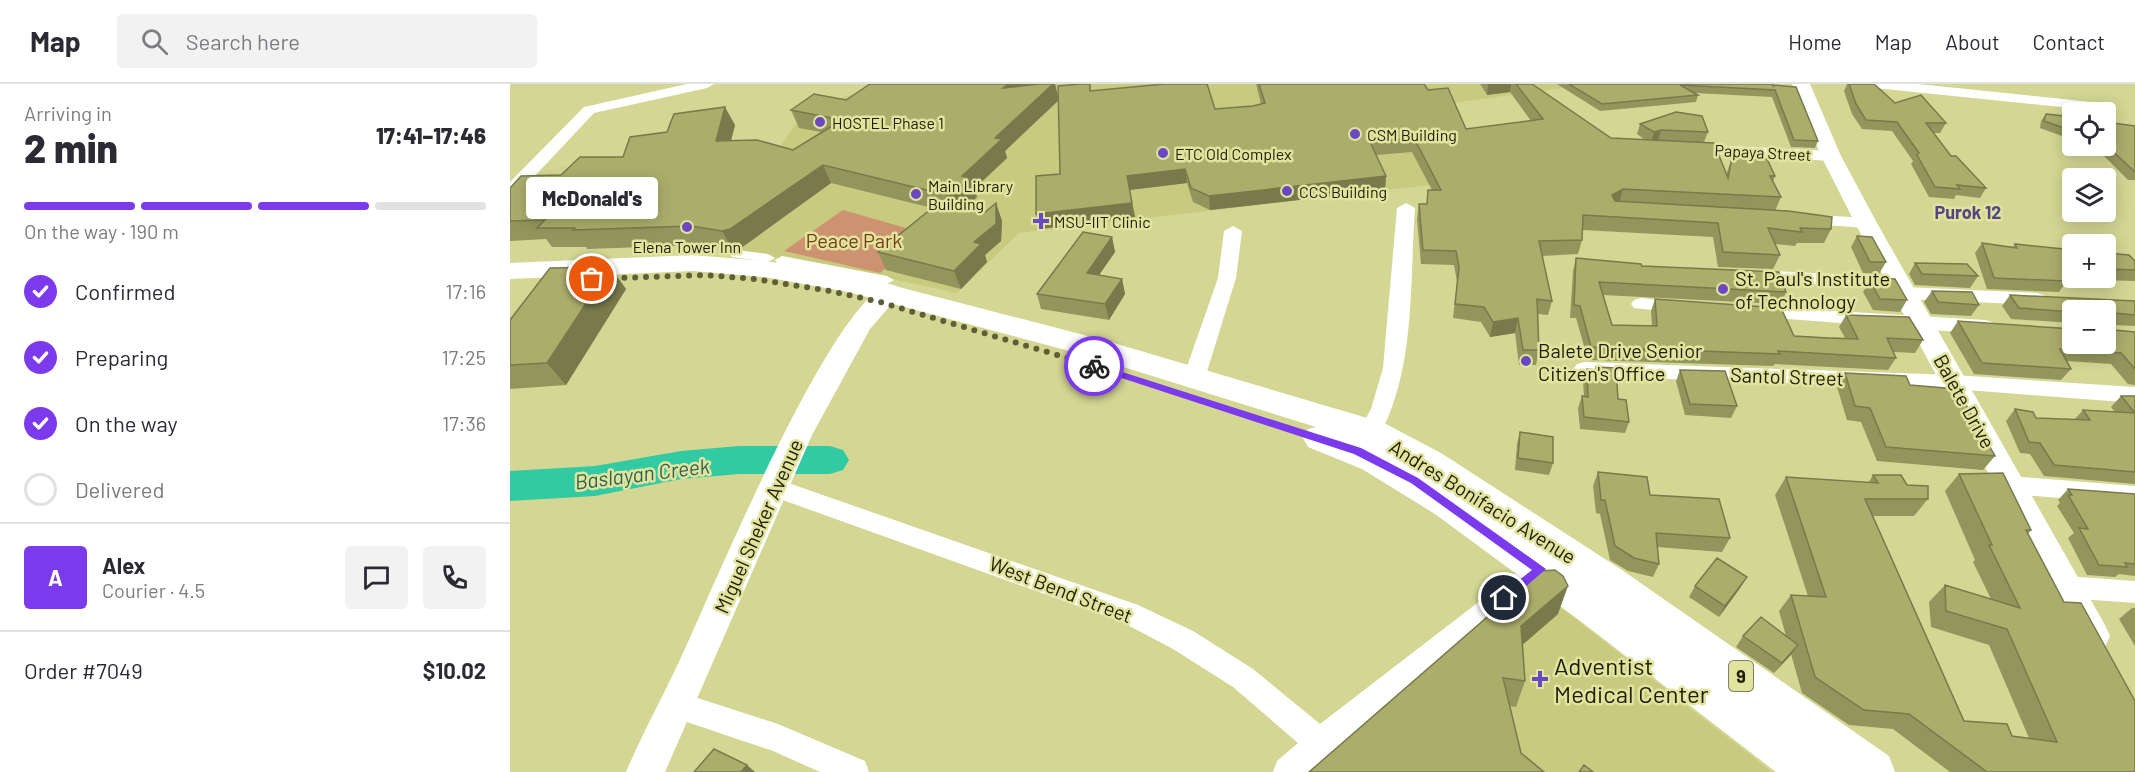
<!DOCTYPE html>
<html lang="en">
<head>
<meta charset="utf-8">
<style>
	:root { --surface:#fff; --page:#f2f2f3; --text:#2b2b33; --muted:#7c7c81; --line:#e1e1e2; --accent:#7c3aed }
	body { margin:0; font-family:Barlow,sans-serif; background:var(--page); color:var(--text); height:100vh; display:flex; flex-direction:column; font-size:22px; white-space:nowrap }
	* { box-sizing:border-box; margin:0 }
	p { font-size:20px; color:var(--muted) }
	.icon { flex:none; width:33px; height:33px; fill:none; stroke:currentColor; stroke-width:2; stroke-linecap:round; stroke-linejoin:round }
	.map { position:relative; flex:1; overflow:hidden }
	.drawer { display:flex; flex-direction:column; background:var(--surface); width:510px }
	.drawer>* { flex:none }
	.controls { position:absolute; left:1552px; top:18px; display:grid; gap:12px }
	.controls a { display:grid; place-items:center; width:54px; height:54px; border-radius:6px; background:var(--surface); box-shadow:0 3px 15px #0003; font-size:30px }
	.pin { position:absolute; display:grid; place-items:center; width:51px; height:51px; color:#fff; margin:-26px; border:3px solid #fff; border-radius:50%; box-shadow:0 2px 6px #0007 }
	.courier { position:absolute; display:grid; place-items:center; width:60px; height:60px; margin:-30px; border:4px solid #7c3aed; border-radius:50%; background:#fff; color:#222; box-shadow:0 2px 8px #0007 }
	.bubble { position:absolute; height:42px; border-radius:6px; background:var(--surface); box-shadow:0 3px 15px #0003; font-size:20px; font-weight:800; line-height:42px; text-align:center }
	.head em { font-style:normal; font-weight:800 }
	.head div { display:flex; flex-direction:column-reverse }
	.head { display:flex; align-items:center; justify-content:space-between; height:102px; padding:0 24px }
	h1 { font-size:39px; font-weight:800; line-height:45px }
	.bar { display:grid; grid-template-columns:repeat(4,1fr); gap:9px 6px; align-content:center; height:72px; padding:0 24px }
	.bar i { height:8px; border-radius:4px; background:var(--line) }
	.bar .on { background:var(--accent) }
	.bar p { grid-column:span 4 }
	.line { display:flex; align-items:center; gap:15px; padding:0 24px; border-top:2px solid var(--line) }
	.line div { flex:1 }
	.round { display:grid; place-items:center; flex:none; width:63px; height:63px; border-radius:6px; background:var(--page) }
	ol { padding:0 24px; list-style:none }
	li { display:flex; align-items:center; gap:18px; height:66px }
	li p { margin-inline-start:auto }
	li .icon { padding:6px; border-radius:50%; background:var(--accent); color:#fff; stroke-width:4 }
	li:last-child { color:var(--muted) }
	li i { width:33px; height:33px; border:3px solid var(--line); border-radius:50% }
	header { display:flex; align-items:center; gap:36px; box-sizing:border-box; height:84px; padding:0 30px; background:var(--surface); border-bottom:2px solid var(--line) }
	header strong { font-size:28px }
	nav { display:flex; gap:33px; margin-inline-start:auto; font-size:21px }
	.search { width:420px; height:54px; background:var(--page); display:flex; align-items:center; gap:15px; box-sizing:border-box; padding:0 21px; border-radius:6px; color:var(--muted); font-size:22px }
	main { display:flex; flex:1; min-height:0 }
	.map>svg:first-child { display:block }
</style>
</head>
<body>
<header>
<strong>Map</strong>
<div class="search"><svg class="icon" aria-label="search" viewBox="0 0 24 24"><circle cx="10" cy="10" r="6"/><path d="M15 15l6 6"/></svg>Search here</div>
<nav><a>Home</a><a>Map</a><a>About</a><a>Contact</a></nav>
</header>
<main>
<section class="drawer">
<div class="head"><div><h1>2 min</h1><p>Arriving in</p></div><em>17:41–17:46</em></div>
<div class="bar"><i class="on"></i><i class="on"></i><i class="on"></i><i></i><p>On the way · 190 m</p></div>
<ol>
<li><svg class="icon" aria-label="check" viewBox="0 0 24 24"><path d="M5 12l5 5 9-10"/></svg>Confirmed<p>17:16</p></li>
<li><svg class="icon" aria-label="check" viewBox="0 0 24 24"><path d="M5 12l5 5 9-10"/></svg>Preparing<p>17:25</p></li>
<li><svg class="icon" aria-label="check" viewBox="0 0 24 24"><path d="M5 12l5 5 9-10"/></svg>On the way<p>17:36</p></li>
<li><i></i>Delivered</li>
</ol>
<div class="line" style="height:108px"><b class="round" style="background:var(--accent);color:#fff">A</b><div><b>Alex</b><p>Courier · 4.5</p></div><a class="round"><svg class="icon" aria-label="chat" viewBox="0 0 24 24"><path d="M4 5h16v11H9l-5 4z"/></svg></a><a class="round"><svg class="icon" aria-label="phone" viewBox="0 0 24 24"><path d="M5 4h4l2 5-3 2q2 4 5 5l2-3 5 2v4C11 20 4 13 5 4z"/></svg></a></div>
<div class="line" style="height:78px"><div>Order #7049</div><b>$10.02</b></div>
</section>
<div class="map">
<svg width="1625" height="688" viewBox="0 0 1625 688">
	<rect width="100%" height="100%" fill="#d3d793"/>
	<path fill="#c8cb7f" d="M380,0H1084L942,19L971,95L509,149L447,209L331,184L193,162L236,110L298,23Z
		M1023,502L1262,688H814Z"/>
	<path fill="#cd926f" d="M333,126L417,150L370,189L274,167Z"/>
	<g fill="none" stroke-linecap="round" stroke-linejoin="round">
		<path fill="#31caa3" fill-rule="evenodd" d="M229,362H320L333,366L339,376L333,386L320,390H229L171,395L85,412L0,417V387L85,382L171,367Z"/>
		<path fill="#fff" fill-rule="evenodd" d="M227,166L258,170L265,174L258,178L222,173L220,170Z
			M272,172L377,192L384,196L377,200L267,179L265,176Z"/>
		<path fill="#fff" fill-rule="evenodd" d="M177,0H204L197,4L84,29L6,112L0,113V98L74,23Z
			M1358,0H1408L1581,18L1588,22L1581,26L1365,4Z
			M1177,60L1321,67L1329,72L1321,77L1171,68L1169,65L1171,62Z
			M896,119L905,124C899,206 907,298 859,369L851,372L843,369L840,363L861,325L873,284L887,124Z
			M1293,130L1356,134L1365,139L1356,144L1287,139L1284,135Z
			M723,142L732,147L726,194L695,294L692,299L684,301L676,299L673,294L708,194L714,147Z
			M1241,186L1388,193L1395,195L1398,199L1395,203L1527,209L1534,211L1537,215L1534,219L1527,221L1394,215L1387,213L1384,209L1387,205L1234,196L1232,192Z
			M1131,214L1179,219L1182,223L1179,227L1172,229L1124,224L1121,220L1124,216Z
			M1244,222L1475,236L1482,238L1485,243L1482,248L1475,250L1237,232L1234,228L1237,224Z
			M1074,278L1444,291L1625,303V319L1444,305L1074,292L1067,290L1063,285L1067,280Z
			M1500,392L1625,402V420L1500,410L1492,408L1488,401L1492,394Z
			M264,394L628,521L683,547L743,585L810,640L1022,477L1031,474L1040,477L1044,485L1040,493L800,688H763L767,677L788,659L723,603L663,565L610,537L256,410L252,403L256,396Z
			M1556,492L1625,497V519L1556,514L1547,511L1543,503L1547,495Z
			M169,608L268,640L355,677L359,688H310L263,667L159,632L154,622L159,612Z"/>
		<path fill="#fff" fill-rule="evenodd" d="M1282,0H1300L1331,72L1367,139L1595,541L1600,552L1595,563L1583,567L1571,563L1345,139L1311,72Z
			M380,200L389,203L392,208L360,245L302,351L155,688H116C133,648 155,609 173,569C203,505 322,215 380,200Z"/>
		<path fill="#fff" fill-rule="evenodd" d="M183,171L255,177L339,190L597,257L874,339L931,369L1112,486L1379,672L1385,688H1266L1069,536L925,430L852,385L798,363L793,354L798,345L806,343L578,272L338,208L255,193L183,187L0,195V179Z"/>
	</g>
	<path fill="#93965c" d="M529,0H545L548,15L580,0L581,7L705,25L743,22L751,20L746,0H914L918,6L956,45L1021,37L1000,8L977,11L970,0H1022L1101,54L1135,56L1127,50L1130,40L1198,48L1194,58L1216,91L1222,74L1265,92L1263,98L1271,113L1265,127L1321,145L1314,159H1287L1285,162L1265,160L1270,171L1263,185L1208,183L1203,153L1072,146V156L1068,170L1032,172L1042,217L1038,231L1028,230L1029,266L1026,281H1009L1005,249L980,253L971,238L943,234L947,198L944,181L911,180L907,135L909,120H917L922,106L902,68L866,71L876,92L875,106L700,126L683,118L677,99L620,106L625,133L530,145L526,130L550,90L548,16L495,67L497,74L464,105L467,113L455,124L474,129L486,119L492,137L491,157L475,171L477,178L451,205L376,186L368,168L422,124L321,99L231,164L223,166L193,161L77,165L76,163H42L36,155L0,157V104L51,91L225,41L221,57L283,66L311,48L289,44L281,26L336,16Z
		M1047,0H1262L1308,57L1305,64L1281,63L1262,13L1185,9L1188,11L1186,18L1090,27Z
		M1337,0H1364L1385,19L1436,39L1430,49H1423L1441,72L1476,104L1470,114L1446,111L1444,115L1419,113L1401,80L1403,77L1382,47L1352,45L1342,30L1334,7Z
		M1536,30L1563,33V56L1530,44L1531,37Z
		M1625,42V96H1618L1584,62H1596Z
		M1347,152L1376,178L1369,190L1353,189L1341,163Z
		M602,153L605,168L589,191L612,195L615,210L599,236L531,225L527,210Z
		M1472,159L1503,163L1505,160L1563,166V194H1596V169L1625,177V197L1557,195V197L1549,208L1477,205L1465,169Z
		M1066,174L1132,182L1276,208L1271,220L1093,211L1102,241L1142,242L1141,227L1145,215L1284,252L1335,254L1329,243L1336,231L1413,256L1405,269L1383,268L1386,274L1378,286L1265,280L1263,282L1078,276L1066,234H1060L1063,187Z
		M1405,179L1468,192L1460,204L1405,201L1399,190Z
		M100,183L116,205L56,301L0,305V236Z
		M1367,194L1397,216L1390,228L1363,226L1353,208L1360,197H1366Z
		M1422,207L1469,221L1461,232L1421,230L1414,218Z
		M1500,211L1625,217V242L1604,241V246L1625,248V301L1618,300L1601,280L1557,277L1561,285L1551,296L1464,290L1440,249L1448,237L1563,260L1596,226H1563V239L1501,235L1492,222Z
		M1086,283L1108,315L1119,338L1115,349L1070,345L1068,324L1072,312H1074L1073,297L1077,285L1085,286Z
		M1170,286L1227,322L1221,334L1175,331L1166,297Z
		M1335,289L1400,301L1485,372L1473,386L1367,377L1351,338L1337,336L1327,303Z
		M1611,312H1625V400L1534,392L1520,370L1510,369L1496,337L1505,325L1526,334L1564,336L1573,326L1605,328L1601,323Z
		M1010,348L1043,379L1039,391L1005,386L1007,360Z
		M1088,388L1140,411L1220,454L1212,468L1147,463L1149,480L1143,493L1118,487L1100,476L1090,430L1086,429L1083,402Z
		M1449,390L1521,446L1518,450L1625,688H1440L1383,645L1339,641L1292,609L1281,570L1264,589L1226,563L1233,552H1276L1269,527L1281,511L1298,512L1265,411L1276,393L1358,399L1363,391L1397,401L1418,415L1404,432H1363L1454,637L1502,652L1519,654L1479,561L1421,543L1419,518L1435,501L1481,515L1463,478L1465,476L1435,407Z
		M1558,405L1625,410V492L1609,490L1605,493L1577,491L1558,454L1564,449L1547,422L1550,419L1548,416Z
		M1237,493L1230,504L1209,533L1179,513L1185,502Z
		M1622,524H1625V562L1609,535Z
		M1048,530L1013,560L1015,597L1006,623L1000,622L1011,669L799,688Z"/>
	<path fill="#787a4b" d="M498,0H525L498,22L493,4Z
		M543,0H545L549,16L495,67L497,74L464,105L467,113L447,131L441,112L452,92L485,54Z
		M978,0H1001L1000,8L977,11Z
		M215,23L225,41L216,75L206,57Z
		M1151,46L1148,57L1141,59L1144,48Z
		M313,81L321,99L231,164L223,166L212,147Z
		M675,85L677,99L619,106L617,92Z
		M876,92L875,106L700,126L699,112Z
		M1113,105L1109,119L1098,126L1102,111Z
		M486,119L492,137L491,157L475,171L477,178L451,205L444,187Z
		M622,119L625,133L530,145L526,130Z
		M602,153L605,168L580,204L577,189Z
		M100,183L116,205L56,301L37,279Z
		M612,195L615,210L599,236L595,220Z
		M1008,234L1005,249L980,253L983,238Z
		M1237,493L1230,504L1209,533L1215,522Z
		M1058,502L1048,530L1003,569L1011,542Z
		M1288,561L1280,572L1264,589L1272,579Z
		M237,681L245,688H231Z"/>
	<path fill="#abae6b" stroke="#787a4b" stroke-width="1.5" d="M360,0H498L493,4L530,0H543L485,54L492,55L452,92L460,94L441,112L313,81L220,145L212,147L181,142L63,146L65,144H27L35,136L0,137V104L11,92L51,91L70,73H113L120,53L157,48L164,30L215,23L206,57L247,56L283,66L332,36L281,26L304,10L336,16Z
		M571,0H580V7L654,0H697L705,25L743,22L755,19L749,0H914L918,6L938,4L956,45L1033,35L1006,0H1022L1101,54L1204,59L1218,94L1222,74L1257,75L1265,92H1260L1271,113L1113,105L1102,111L1105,117L1278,127L1322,133L1321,145L1290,144L1292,148L1258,144L1270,171L1213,168L1208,139L1073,131L1072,156L1029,157L1042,217L1027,215L1029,266H1013L1008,234L983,238L974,223L945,220L949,183L946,167L913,166L909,120H917L918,106H931L904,54L860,58L876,92L699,112L681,104L675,85L617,92L622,119L526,130V92L550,90L548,2Z
		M1059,0H1262L1264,3L1263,1L1286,3L1308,57L1284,56L1265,6L1170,1L1188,11L1092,20Z
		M1339,0H1364L1385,19L1411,11L1436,39H1416L1441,72H1446L1476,104L1447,101L1450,105L1425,103L1407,71L1409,69L1387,38L1356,36L1346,20Z
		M1166,28L1192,32L1198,48L1151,46L1144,48L1130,40Z
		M1536,30L1563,33V47L1534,37Z
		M1596,38L1625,42V88L1596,61Z
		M432,116L474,129L486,119V140L464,158L471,160L444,187L368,168Z
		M573,148L602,153L577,189L612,195L595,220L527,210Z
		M1347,152L1362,153L1376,178H1360Z
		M1472,159L1507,164L1505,160L1563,166V184H1558L1557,197L1484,194Z
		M1596,169L1619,171L1625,177V186L1596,185Z
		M1066,174L1131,180L1132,182L1269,188L1276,208L1089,198L1102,241L1147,242L1145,215L1271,224L1284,252L1318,254L1348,255L1336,231L1399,233L1413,256L1377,254L1386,274L1268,267L1270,270L1081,263L1070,222L1064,221Z
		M1405,179L1457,180L1468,192L1412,190Z
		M100,183L37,279L0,281V236L40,184Z
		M1367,194L1385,195L1397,216L1370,215L1360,197H1369Z
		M1422,207L1462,208L1469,221L1428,218Z
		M1500,211L1625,217V231L1604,229V246L1625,248V285L1611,269L1550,265L1561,285L1472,279L1448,237L1563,245V260H1596V226H1563V228L1509,224Z
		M1086,283L1106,284L1108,315L1116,316L1119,338L1074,333L1072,312L1078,313L1077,285L1086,286Z
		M1170,286L1215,287L1227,322L1180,320Z
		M1335,289L1396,292L1400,301L1447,305L1485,372L1376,363L1360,324L1345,322Z
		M1611,312H1625V388L1544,381L1530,359L1519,358L1505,325L1523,328L1526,334L1580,336L1573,326L1625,329Z
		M1010,348L1043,353V379L1008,374Z
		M1088,388L1137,393L1140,411L1209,415L1220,454L1146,449L1149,480L1124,474L1105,462L1095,416H1091Z
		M1493,389L1521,446H1516L1554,518L1571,519L1625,617V688H1477L1399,630L1354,626L1305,593L1281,511L1316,513L1276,393L1368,399L1363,391H1391L1397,401L1418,402V415H1355L1454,637L1497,640L1502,652L1547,658L1497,545L1436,527L1435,501L1510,524L1479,461H1482L1449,390Z
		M1558,405L1625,410V480L1615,479L1617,483L1589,481L1569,444L1578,445L1558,411H1562Z
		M1207,474L1237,493L1215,522L1185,502Z
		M1045,486L1053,492L1058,502L1011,542L1015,597L993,594L1011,669L1034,688H799L1030,487Z
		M1251,533L1288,561L1272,579L1233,552Z
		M204,665L237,681L231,688H184Z
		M1074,681L1083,688H1069Z"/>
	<path fill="#7c3aed" d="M584,279L851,364L908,394L1036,485L998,518H990V511L1022,486L901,399L844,370L581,284V280Z"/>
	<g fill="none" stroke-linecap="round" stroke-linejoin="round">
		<path stroke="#5d5f35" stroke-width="6" stroke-dasharray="0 10.8" d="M82,195L194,191L245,195L320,207L370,218L584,282"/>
	</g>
	<g fill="#6948c1" stroke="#e0e49f" stroke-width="2">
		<circle cx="310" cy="38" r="6"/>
		<circle cx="845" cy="50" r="6"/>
		<circle cx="653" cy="69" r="6"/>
		<circle cx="777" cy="107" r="6"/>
		<circle cx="406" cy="110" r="6"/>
		<path d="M528 128h6v6h6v6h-6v6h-6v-6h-6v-6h6z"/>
		<circle cx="177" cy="143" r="6"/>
		<circle cx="1213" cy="205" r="6"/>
		<circle cx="1016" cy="277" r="6"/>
		<path d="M1027 586h6v6h6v6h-6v6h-6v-6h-6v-6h6z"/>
	</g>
	<g text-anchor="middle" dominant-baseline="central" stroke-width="5" stroke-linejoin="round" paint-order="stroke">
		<g font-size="16" fill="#1e1e03" stroke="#e0e49f" text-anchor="start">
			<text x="322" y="38">HOSTEL Phase 1</text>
			<text x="857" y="50">CSM Building</text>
			<text x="665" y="69">ETC Old Complex</text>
			<text x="418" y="101">Main Library<tspan x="418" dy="18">Building</tspan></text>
			<text x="789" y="107">CCS Building</text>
			<text x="544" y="137">MSU-IIT Clinic</text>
			<text x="177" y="162" text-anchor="middle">Elena Tower Inn</text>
		</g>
		<g font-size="16" fill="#1e1e03" stroke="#e0e49f">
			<text transform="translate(1253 68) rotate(3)">Papaya Street</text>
		</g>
		<g font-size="18" font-weight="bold" fill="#524684" stroke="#e0e49f">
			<text x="1458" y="128">Purok 12</text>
		</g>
		<rect fill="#e0e49f" stroke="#585932" stroke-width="1.5" x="1219" y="577" width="24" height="30" rx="4.5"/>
		<g font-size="18" font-weight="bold" fill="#1e1e03">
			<text x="1231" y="592">9</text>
		</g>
		<g font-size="20" fill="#793c11" stroke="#e0e49f">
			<text x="344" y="156">Peace Park</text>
		</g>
		<g font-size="20" fill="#1e1e03" stroke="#e0e49f" text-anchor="start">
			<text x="1225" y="194">St. Paul's Institute<tspan x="1225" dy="23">of Technology</tspan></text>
			<text x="1028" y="266">Balete Drive Senior<tspan x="1028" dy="23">Citizen's Office</tspan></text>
		</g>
		<g font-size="20" fill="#1e1e03" stroke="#e0e49f">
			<text transform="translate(1277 292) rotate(2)">Santol Street</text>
			<text transform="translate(1455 317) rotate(61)">Balete Drive</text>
			<text transform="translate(973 417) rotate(32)">Andres Bonifacio Avenue</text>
			<text transform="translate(248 442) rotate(-66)">Miguel Sheker Avenue</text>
			<text transform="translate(551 505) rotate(21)">West Bend Street</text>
		</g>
		<g font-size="21" font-style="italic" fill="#2b6452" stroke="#e0e49f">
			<text transform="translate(132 389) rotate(-7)">Baslayan Creek</text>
		</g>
		<g font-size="24" fill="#1e1e03" stroke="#e0e49f" text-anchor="start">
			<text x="1044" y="581">Adventist<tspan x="1044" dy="28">Medical Center</tspan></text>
		</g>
	</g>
</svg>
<div class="controls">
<a><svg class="icon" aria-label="locate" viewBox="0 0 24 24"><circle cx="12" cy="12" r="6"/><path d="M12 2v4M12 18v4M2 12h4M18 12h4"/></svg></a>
<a><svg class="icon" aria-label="layers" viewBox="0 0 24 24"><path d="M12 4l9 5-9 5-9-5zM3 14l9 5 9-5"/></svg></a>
<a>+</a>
<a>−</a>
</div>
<div class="pin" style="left:82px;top:195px;background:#ea580c"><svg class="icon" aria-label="bag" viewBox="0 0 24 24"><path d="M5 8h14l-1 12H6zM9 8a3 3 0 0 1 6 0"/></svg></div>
<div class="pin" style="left:994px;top:514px;background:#1f2937"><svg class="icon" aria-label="home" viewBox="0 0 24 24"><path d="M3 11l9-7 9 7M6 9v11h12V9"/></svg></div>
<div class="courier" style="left:584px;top:282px"><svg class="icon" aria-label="bike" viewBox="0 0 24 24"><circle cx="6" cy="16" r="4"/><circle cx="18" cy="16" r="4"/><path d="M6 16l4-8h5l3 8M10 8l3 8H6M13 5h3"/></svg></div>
<div class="bubble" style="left:16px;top:93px;width:132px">McDonald's</div>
</div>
</main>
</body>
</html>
